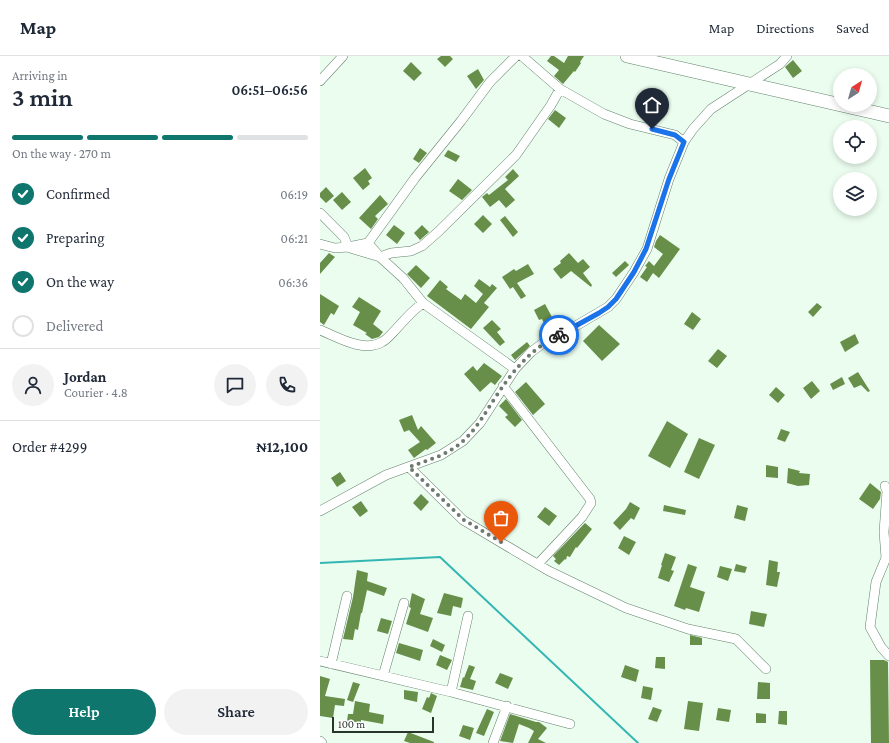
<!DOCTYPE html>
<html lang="en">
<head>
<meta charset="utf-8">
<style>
	:root { --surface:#fff; --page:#f2f2f3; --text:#1f2937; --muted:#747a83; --line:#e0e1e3; --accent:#0f766e }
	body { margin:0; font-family:"Crimson Pro",serif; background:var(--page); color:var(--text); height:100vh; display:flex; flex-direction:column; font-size:15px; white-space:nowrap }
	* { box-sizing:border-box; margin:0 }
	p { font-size:13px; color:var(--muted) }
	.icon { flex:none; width:22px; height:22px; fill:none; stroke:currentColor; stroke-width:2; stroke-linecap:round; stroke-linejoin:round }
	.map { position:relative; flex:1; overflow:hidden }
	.side { display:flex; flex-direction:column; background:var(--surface); width:320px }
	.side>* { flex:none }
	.needle { width:26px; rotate:37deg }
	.controls { position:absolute; left:513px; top:12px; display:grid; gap:8px }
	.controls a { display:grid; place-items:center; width:44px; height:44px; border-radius:50%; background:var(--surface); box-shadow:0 2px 6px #0003; font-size:20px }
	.scale { position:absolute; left:12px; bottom:10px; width:102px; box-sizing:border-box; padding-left:4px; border:2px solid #28352c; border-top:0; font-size:11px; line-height:14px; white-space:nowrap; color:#28352c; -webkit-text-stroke:3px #fff; paint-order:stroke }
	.pin { position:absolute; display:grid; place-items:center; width:34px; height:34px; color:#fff; margin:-41px -17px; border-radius:50% 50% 50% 0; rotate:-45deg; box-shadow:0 0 4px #0007 }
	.pin .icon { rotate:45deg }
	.courier { position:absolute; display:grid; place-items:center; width:40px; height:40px; margin:-20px; border:3px solid #1a73e8; border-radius:50%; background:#fff; color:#222; box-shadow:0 1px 5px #0007 }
	.head em { font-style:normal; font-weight:600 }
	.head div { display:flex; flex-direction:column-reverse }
	.head { display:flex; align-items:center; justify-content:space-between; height:68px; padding:0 12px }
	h1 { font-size:26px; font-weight:600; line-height:30px }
	.bar { display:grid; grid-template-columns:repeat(4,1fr); gap:6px 4px; align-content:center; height:48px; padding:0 12px }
	.bar i { height:5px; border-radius:3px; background:var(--line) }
	.bar .current { background:var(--accent) }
	.bar p { grid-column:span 4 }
	.line { display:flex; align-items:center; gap:10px; padding:0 12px; border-top:1px solid var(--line) }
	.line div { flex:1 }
	.round { display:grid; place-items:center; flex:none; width:42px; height:42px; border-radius:21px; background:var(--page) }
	ol { padding:0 12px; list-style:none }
	li { display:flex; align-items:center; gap:12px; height:44px }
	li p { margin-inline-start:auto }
	li .icon { padding:4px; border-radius:50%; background:var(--accent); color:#fff; stroke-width:4 }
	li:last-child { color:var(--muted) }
	li i { width:22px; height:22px; border:2px solid var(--line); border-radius:50% }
	.primary-button { display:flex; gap:8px; margin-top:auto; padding:8px 12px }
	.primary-button a { flex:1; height:46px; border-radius:24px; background:var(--accent); color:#fff; font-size:16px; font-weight:600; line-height:46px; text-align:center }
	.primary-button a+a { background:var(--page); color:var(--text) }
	header { display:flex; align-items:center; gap:24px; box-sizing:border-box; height:56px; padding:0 20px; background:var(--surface); border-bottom:1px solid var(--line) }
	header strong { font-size:19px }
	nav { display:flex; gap:22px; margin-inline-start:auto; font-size:14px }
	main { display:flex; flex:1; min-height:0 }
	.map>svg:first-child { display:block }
</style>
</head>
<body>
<header>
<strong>Map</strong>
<nav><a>Map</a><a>Directions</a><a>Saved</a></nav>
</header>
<main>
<section class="side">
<div class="head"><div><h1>3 min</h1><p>Arriving in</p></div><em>06:51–06:56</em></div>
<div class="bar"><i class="current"></i><i class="current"></i><i class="current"></i><i></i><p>On the way · 270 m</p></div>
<ol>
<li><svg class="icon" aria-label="check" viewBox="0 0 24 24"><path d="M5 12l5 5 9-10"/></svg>Confirmed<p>06:19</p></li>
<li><svg class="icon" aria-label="check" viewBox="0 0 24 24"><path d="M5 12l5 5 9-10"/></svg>Preparing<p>06:21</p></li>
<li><svg class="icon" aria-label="check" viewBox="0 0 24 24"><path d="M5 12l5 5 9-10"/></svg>On the way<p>06:36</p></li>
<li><i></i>Delivered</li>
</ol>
<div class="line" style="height:72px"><a class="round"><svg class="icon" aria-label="person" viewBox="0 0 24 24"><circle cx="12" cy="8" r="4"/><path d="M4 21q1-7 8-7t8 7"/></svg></a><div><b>Jordan</b><p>Courier · 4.8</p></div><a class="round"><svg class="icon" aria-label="chat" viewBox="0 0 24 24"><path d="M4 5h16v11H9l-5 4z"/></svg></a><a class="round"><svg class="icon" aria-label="phone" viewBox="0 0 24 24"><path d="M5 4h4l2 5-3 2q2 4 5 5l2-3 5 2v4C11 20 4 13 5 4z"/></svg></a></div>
<div class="line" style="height:52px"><div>Order #4299</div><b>₦12,100</b></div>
<div class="primary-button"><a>Help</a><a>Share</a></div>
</section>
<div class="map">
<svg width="569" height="687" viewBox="0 0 569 687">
	<rect width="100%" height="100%" fill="#eafdef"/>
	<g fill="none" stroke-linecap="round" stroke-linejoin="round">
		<path stroke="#34b6b3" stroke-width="2" d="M0,507L120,501L318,687"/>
	</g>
	<path fill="#678f49" d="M121,0H130L133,3L125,11L117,3Z
		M231,0H234L244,7L248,0H264L260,6L261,7L255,16L254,15L243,28L234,20L239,14L227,5Z
		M473,4L482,15L473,22L465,11Z
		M91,6L102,17L94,25L83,15Z
		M158,13L164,24L156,33L147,20Z
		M235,54L246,62L239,72L228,63Z
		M100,92L107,97L99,107L93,103Z
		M128,94L140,100L136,106L124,100Z
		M45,112L52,122L48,125L50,128L43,134L33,122Z
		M193,113L199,120L185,133L195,144L186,152L179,144L170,151L162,141L167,137L169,139L188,124L185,121Z
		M138,123L152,134L142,144L129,135Z
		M6,131L14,140L6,147L0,141V137Z
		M22,136L31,146L22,154L13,144Z
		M60,139L68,148L55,160L58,163L51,173L39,162Z
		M163,159L172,168L163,177L154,168Z
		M185,160L198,176L193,181L180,164Z
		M74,169L85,177L77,188L66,179Z
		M102,169L109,176L100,184L94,177Z
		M340,179L360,193L339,222L333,217L327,226L320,221L327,211L325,210L329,205L334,210L343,198L334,191L336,185Z
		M9,197L15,201L0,218V207Z
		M249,197L258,207L263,203L270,211L263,217L272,229L271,231L251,215L241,223L233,213L241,207L240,205Z
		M305,205L309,209L296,221L292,217Z
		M208,208L214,218L197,227L206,240L201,243L193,231L190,233L182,221L194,213L196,215Z
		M96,209L110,222L101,232L87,218Z
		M159,223L170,231L172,228L177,232L164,247L169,251L151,273L107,240L120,224L128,231L126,233L141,244L145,238L156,247L163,238L154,230Z
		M0,238L19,250L14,259L11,257L4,269L0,266Z
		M39,241L61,255L53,268L63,276L59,281L52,283L45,278L47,277L33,269L40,256L32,251Z
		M497,247L502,251L493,261L488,256Z
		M225,248L232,261L235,260L240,271L228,276L222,263L219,264L214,254Z
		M372,256L381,263L373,274L364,268Z
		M172,264L181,273L177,276L185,286L180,290L163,272Z
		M279,269L300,288L282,305L263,285Z
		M535,278L539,287L525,296L520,286Z
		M207,286L210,290L195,304L191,299Z
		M398,293L407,300L397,312L388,305Z
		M164,307L182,320L175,329L171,326L160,336L144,318L153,310L157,315Z
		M538,316L550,335L548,336L541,329L534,332L528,322Z
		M522,321L525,328L513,334L510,328Z
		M492,325L500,335L491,343L483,332Z
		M206,326L225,348L213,359L195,336Z
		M456,331L465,339L458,347L449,339Z
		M186,343L202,364L195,371L185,361L188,359L179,350Z
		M92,359L98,374L101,370L116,387L107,394L106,393L94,402L88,394L100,386L89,374L84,376L79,364Z
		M347,365L368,378L350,412L328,400Z
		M461,373L470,376L465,386L457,383Z
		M379,382L395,389L379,423L364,416Z
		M446,409L458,411V422L446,421Z
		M468,412L480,415L479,417L490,418L489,429L478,430L467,427Z
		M20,416L26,425L17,431L11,422Z
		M550,427L561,436L560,443L553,453L539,443Z
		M101,438L109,446L101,455L93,447Z
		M41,445L48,455L40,461L32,451Z
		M310,446L320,452L314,464L311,462L300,474L293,467L306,453Z
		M344,449L366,454L365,459L343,455Z
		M417,449L428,452L425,465L414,462Z
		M225,451L237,460L229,470L217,461Z
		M265,467L272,473L257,492L256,491L250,501L247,500L246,504L245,503L239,509L234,505L236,503L233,500Z
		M304,480L316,486L309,499L298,492Z
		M345,497L356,501L351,514L354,515L349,526L338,522L342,509H341Z
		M449,504L458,506L457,516H460L457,531L446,529Z
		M368,508L377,511L370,531L385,536L379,556L366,552L365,554L354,550Z
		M416,508L427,511L425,517L414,515Z
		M400,510L412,513L408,525L397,521Z
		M37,514L48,517L47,525L67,532L64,540L47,534L42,557H41L38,574L35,573L33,584L23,583L33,541Z
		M92,537L105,543L100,558L113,562L108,576L86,568L91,552L89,551Z
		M124,537L143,542L141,552L133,550L131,560L117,557Z
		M431,555L447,558L444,571L429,568Z
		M61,562L72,565L68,578L57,575Z
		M370,579L382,582V589H370Z
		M113,583L125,589L122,596L110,590Z
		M79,587L103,594L100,605L76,597Z
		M120,599L132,604L127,614L116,609Z
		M336,601H345V613L335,612Z
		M550,604H564L568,606L569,687H551Z
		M149,609L155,611L150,623L156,625L153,634L140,631L143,621L144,622Z
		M305,609L319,614L316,626L301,621Z
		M180,617L193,622L188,633L175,627Z
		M0,620L10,623L5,640L25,643L24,650L15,649L13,662L0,660Z
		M33,626L40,628L33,646L27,644Z
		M438,626L450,627V643H437Z
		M323,630L333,632L331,644L321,642Z
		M84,634L98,636L97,646L84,643Z
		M111,637L117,640L111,657L102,653L107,641L109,642Z
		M35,645L50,648L49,656L64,659L63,668L41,664V667L27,665L28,658H33Z
		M368,645L383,647L379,675L364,673Z
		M333,651L342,654L337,666L328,663Z
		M398,652L411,654L409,666L396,664Z
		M167,653L174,656L164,680L156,677Z
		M459,655H467V669L458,668Z
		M436,657L446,658V667H436Z
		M190,658L216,666H219L227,672L218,683L226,687H208L214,675L209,672L199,668L193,687L180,685Z
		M143,669L154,672L150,684L139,680Z
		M88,676L114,686V687H90L84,685Z"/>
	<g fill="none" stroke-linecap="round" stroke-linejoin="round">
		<defs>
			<path id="minor" d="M202,0L240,33L284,58L310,68L355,79L364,86
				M0,25L23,0
				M0,157L24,181L28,191L15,192L0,188
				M48,187L60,201L71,197L91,195L102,190L118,176L196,99L231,49L240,33
				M28,191L48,187L95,122L141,65L170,26L196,0
				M30,192L60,201L83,222L103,247
				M0,274C18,281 43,297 62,286C68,283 73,276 78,271C86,262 93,254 103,247L195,313
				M183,330L270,443L271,447L262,461L218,508
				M89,411L143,464L229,515L306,552L368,573L416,583L446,613
				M565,430L567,435L564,476L566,502L556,526L550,571L561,591L569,600
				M0,455L66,419L121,399L143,385L160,367L195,313L211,296L226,285L254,271L288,251L296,243L314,216L327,193L349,123L364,86L373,73L391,53L460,8L467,0
				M0,605L131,636L250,668
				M11,608L27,540
				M63,620L84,547
				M131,636L148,560
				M0,685L2,687
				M173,687L187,650"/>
			<path id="highway" d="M307,0L569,60"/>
		</defs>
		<use href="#minor" stroke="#64816c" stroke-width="10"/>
		<use href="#highway" stroke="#64816c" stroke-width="14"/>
		<use href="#minor" stroke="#fff" stroke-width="9"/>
		<use href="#highway" stroke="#fff" stroke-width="13"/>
	</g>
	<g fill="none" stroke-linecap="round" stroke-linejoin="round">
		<path stroke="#6c7b70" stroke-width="4" stroke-dasharray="0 7.2" d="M181,486L144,464L89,411C108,404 129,399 144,384C157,372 165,357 175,342C192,316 210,293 239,279"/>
		<path stroke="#1a73e8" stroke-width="5" d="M239,279L279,257L288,251L296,243L314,216L326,193L349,123L364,86L355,79L332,73"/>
	</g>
</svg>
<div class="controls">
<a><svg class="needle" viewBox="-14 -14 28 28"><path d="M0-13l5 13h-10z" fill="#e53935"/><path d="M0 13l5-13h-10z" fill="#747a83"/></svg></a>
<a><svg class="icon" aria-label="locate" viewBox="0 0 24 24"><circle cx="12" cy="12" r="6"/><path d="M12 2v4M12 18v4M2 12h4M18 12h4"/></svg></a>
<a><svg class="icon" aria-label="layers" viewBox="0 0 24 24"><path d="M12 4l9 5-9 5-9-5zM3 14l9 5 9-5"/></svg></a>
</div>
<div class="scale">100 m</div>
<div class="pin" style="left:181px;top:486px;background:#ea580c"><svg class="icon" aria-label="bag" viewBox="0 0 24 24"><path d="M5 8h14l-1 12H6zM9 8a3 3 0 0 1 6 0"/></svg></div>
<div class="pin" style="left:332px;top:73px;background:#1f2937"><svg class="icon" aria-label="home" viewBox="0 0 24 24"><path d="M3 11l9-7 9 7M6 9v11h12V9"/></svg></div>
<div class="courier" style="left:239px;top:279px"><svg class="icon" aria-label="bike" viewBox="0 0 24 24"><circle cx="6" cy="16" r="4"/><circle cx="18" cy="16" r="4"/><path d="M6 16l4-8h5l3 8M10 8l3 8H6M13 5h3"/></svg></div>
</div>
</main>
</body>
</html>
